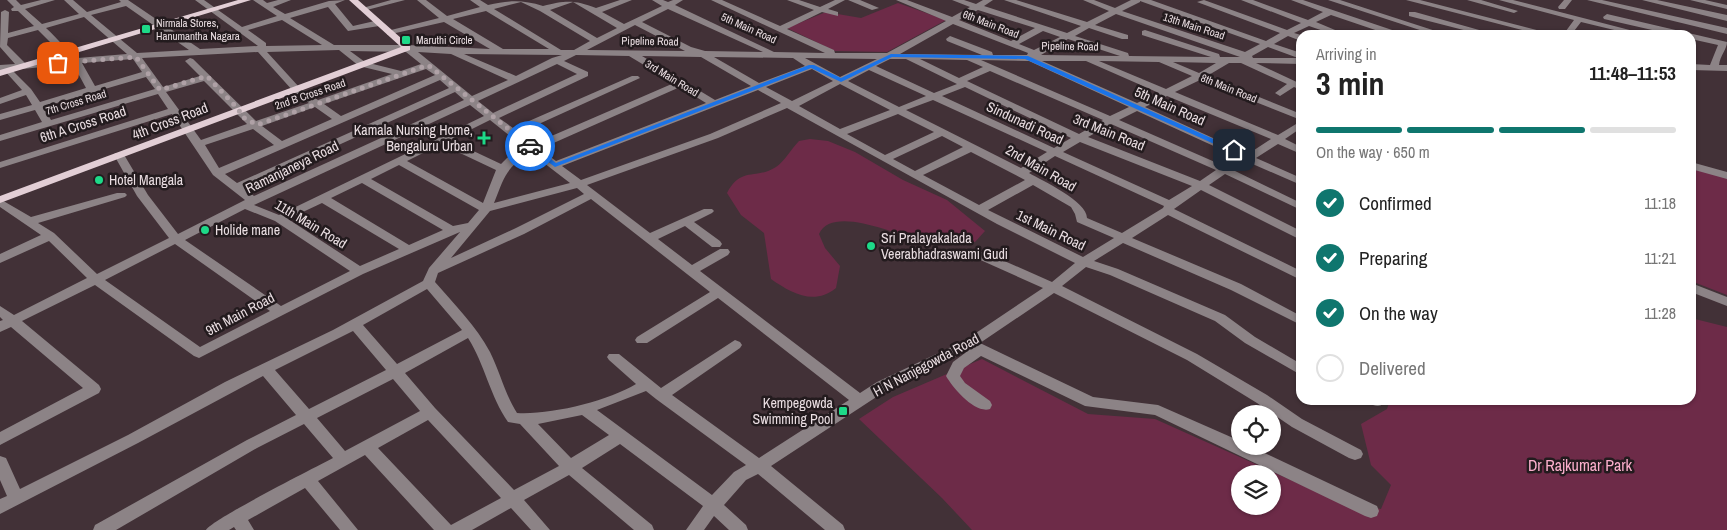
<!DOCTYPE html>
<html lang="en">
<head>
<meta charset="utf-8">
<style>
	:root { --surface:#fff; --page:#f2f2f2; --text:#222; --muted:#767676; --line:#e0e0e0; --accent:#0f766e }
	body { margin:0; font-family:"Archivo Narrow",sans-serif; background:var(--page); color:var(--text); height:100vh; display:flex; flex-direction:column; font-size:19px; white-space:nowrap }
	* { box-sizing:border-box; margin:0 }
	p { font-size:16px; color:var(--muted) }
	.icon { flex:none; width:28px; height:28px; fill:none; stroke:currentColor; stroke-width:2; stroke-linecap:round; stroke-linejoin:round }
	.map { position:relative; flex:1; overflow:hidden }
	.drawer { position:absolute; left:1296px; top:30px; width:400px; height:375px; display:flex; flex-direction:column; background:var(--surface); border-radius:15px; box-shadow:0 1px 4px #0004 }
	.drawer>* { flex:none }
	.controls { position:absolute; left:1231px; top:405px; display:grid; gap:10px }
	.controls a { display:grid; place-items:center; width:50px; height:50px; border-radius:50%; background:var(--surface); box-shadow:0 1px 4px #0004; font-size:25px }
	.pin { position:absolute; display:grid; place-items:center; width:42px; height:42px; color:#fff; margin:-21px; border-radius:10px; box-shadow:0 2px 8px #0006 }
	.courier { position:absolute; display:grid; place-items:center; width:50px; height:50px; margin:-25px; border:4px solid #1a73e8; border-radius:50%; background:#fff; color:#222; box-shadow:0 1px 6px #0007 }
	.head em { font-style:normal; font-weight:700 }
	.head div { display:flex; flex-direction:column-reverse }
	.head { display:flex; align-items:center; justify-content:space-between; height:85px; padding:0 20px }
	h1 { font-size:32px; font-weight:700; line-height:38px }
	.bar { display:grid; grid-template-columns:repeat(4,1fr); gap:8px 5px; align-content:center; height:60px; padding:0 20px }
	.bar i { height:6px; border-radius:4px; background:var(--line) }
	.bar .on { background:var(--accent) }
	.bar p { grid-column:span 4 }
	ol { padding:0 20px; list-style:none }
	li { display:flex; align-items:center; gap:15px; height:55px }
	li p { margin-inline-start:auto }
	li .icon { padding:5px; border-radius:50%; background:var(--accent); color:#fff; stroke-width:4 }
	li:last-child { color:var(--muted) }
	li i { width:28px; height:28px; border:2px solid var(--line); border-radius:50% }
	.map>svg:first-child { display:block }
</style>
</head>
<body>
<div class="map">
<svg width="1727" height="530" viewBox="0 0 1727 530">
	<rect width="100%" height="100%" fill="#423137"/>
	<path fill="#6d2b48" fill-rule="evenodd" d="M898,3L946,20L887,52L835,51L787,28L826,12L861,18Z
		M810,139L828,141L855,152L903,180L947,200L985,231L975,242C956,243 935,244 916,239C894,234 832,205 819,234L825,248L840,266L836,288C814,306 791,293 771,279L764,233L741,215L727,193C741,166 756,180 776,167C784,162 792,148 799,141Z
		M1691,167L1727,177V295L1691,281Z
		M1691,318L1727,327V530H972L942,498L859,419L893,397L982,359L1088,414L1155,419L1333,499L1381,509L1391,485L1371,465L1361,424L1387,409L1390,400H1495L1501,404L1506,400H1691ZM1240,474H1272V506H1240Z"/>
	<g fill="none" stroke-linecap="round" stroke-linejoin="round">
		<path fill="#8c8386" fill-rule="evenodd" d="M7,0H16L21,5L41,0H55L25,9L42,24L79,14L64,0H73L87,12L121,2L119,0H128L200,49L258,46L195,0H204L242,27L277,16L253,0H263L267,3L278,0H291L273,7L285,14L329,1L345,0L335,4L353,26L379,20L383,23L379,26L348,31L328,7L290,18L334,45H407L490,49L444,22L387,35V31L439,18L417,0H426L447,16L480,7L470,0H480L488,5C510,0 523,0 543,6C566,0 575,0 596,8L620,0H632L602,12L624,24L662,6L652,0H663L668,2L673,0H683L675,5L774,52L825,53L711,0H722L780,26L814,10L787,0H799L820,7L835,0H845L828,9L838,12V16L822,12L787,29L834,50L835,53H887L946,21L896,0H907L952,17L970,7L952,0H964L976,4L983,0H993L984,6L1067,33L1081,26L1004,0H1016L1087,22L1109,11L1083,0H1094L1115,8L1131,0H1151L1266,41L1280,33L1197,2L1204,0L1287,30L1301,23L1241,0H1253L1308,20L1323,12L1291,0H1303L1401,33L1402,35H1390L1331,15L1316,22L1347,35H1335L1309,26L1294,33L1301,35V41L1288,36L1274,44L1301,53V64L1256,63L1301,84V90L1294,87L1280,96L1275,93L1287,84L1241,63H1229L1207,76L1301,114V120L1200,80L1175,92L1278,135L1301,121V128L1285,139L1301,147V154L1278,144L1256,158L1301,178V185L1248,162L1233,170L1301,203V210L1225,174L1209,185L1301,231V240L1201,190L1174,209L1301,271V280L1168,215L1132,238L1241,284L1301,316V325L1231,290L1123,243L1094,261L1118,269L1225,315L1255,337L1301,364V375L1245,343L1215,321L1110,275L1086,267L1062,286L1197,354L1267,395L1302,419L1361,450L1363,454L1361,458L1355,460L1349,458L1292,427L1257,403L1187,360L1054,293L980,343L1093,397L1158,405L1240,441V446H1250L1377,506L1379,511L1377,516L1371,518L1365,516L1155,415L1085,406L981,356L964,368L960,376L965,383L990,401L992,405L990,409C975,414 953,388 946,376L953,362L969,350L887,390L771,466L843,525L845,530H825L758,474L746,480L724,505L746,525L748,530H729L714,516L704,530H686L703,506L620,444L582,468L652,525L654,530H634L569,475L524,500L550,530H531L511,508L472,530H434L365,455L318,481L358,530H340L305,488L248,520L254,530H236L234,527L229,530H206C211,520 314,468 333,458L304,424L257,448L116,530H93L95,525L247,440L296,415L263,376L138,443L0,514V499L7,496L0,480V456L6,458L20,489L128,435L225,382L333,330L423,281L429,268L460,232L363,274L199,358L194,356L95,285L22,321L99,385L101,389L99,393L0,445V432L83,388L11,327L0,332V321L3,320L0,317V306L14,315L87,278L49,241L0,263V254L41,235L0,207V199L31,217L117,193H125L127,195L125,197L38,223L54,233L97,274L169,238L137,196L114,155L115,153H123L148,195L178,234L245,200L213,175L172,114L0,168V162L168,109L158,94L0,141V135L42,122L35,110L0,120V114L32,105L26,95L0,104V98L22,90L4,70L0,71V65L15,64L0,47L1,12L5,10L9,12L8,33L34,26L18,11H12L11,9L14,7ZM521,2L540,11L590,41L574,50H561L494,9ZM573,2L617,28L597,38L550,10ZM1140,2V1L1260,44L1245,52L1122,11ZM126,6L189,50L137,53L91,15ZM668,9L763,52L705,51L691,47L642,22ZM978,10L1035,28L1011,41L959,20ZM486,11L549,49H503L453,19ZM1116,14L1240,57H1220L1219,54L1145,30L1142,31V35L1211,57L1129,56L1128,53L1075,36L1089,28L1122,39H1128V35L1095,25ZM84,17L127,54L78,58C66,50 57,38 46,28ZM282,20L322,45L266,46V43L248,30ZM953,24L1028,53L1027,55H993L992,52L950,36L946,39L947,41L982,55L900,54ZM635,25L685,51L587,50ZM38,30L67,59L25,63L7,45L8,38ZM1043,31L1060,37L1034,50L1019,44ZM1068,39L1120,56L1041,55ZM1268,47L1298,58H1299H1253L1252,56ZM339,50L359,66L392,74L318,100L299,87L267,52ZM350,51L406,52L421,64L401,71L365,62ZM258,52L293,91L309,103L256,121L193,59L190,58L185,61L200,76L163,87L142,58ZM418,52L451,54L508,80L472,96ZM464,54L562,55L552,58L516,76ZM576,55L629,56L674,83L533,144L519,133L640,78L638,76H632L513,128L499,118L588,76V72L564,61ZM642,56L701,57L751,86L715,100ZM714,57L793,58L805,66L759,83ZM805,58L877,59L840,77ZM133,59L142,72L95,86L82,63ZM890,59H906L957,84L934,93L876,66ZM920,59L967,60L983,67L959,78ZM981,60L1029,61L1129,107L1110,116ZM1042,61H1086L1159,93L1137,103ZM1099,61L1159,62L1192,76L1166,89ZM1173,62L1216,63L1199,73ZM73,64L86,88L40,102L31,89L12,70ZM557,64L577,74L493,113L478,101ZM426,69L435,75L341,116L324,104ZM812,69L833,81L792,101L766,87ZM869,70L926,96L899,107L848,81ZM990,71L1103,120L1079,134L967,81ZM146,77L155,89L51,120L43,107ZM440,80L449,88L237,183L225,174ZM204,81L247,124L201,140L166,92ZM840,84L890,110L840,129L799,106ZM680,87L706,103L556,161L540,149ZM965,87L1071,138L1054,148L942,96ZM758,90L781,103L710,134L581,180L562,166ZM455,92L464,100L254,196L244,188ZM1167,96L1271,139L1248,154L1145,107ZM933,100L1047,152L1021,168L906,110ZM470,105L484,116L279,215L254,205ZM315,107L332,119L282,141L262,126ZM787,108L997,224L1075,263L1052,282L984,252H976L974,255L976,258L1043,288L964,341L877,382L860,393L700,271L728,255L730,252L728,249H720L692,265L658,239L685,226L712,247H720L722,244L720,241L694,222L712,213L714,211L712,209H704L650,233L587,185L718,138ZM1137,111L1240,158L1224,166L1119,120ZM898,114L934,132L885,155L847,134ZM490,120L525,148L507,158L501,164L450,140ZM1111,124L1216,170L1200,181L1088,137ZM253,129L274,145L219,168L205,145ZM942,136L963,147L915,171L893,159ZM1080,142L1192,186L1169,200L1063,152ZM441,144L496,170L483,203L407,161ZM971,152L1025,180L979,205L923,175ZM531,153L570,183L494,203C505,176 505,168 531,153ZM1055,156L1164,206L1163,208L1122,233L1087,218C1087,201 1043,181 1029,173ZM399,165L479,210L468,223L453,226L371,179ZM362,183L443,230L409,245L331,198ZM1033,185L1071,207L1075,214L1077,222L1114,238L1083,257L988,210ZM577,188L584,194L516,228L451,258L490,211ZM591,199L710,292L637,337L635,340L637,343H647L718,298L849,400L759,458L672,395L740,348L742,345L740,342L735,340L661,388L619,354H609L607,357L609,360L636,384C608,401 551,415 517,413C505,394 500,372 490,352C476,326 455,305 435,282L438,273L524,234ZM322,203L399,249L360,266L288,219ZM245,209L275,221L350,271L281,306L185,240ZM175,244L270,311L200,347L105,280ZM427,289L462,330L397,364L363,325ZM353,331L386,370L309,409L275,370ZM468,338C485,365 490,396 508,422L520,424L559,466L514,490L435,408L405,373ZM393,379L420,411L345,451L317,418ZM646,391L656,399L746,465L734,472L712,495L597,410ZM582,415L609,435L571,458L538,424ZM428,420L501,498L451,525L378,448Z
			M391,0H405L363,11L359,9Z
			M848,0H860L879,8L872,10Z
			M1328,0H1340L1448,35H1435Z
			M1406,0H1420L1556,35H1542Z
			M1467,0H1481L1518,11L1514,13Z
			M1499,0H1513L1649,35H1635L1581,22L1571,35H1563L1574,20Z
			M1564,0H1572L1565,9H1559L1558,7Z
			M1587,0H1602L1727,28V34Z
			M1642,0H1657L1727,15V21Z
			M1690,0H1705L1727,5V9Z
			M1409,12H1415L1497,35H1483L1409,16Z
			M1607,14L1727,42C1727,49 1720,56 1719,65H1727V71L1691,70V64L1710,65L1718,45L1691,39V35H1674L1604,19L1603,17Z
			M1691,162L1727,172V179L1691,169Z
			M1691,283L1727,297V306L1691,292Z
			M1371,400H1386C1383,406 1379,407 1373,405Z"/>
		<path fill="#e2ced5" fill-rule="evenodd" d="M238,0H251L0,76V70Z
			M349,0H358L410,46V50L0,203V196L401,47Z"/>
	</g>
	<path fill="#1a73e8" d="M891,54L1028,56L1238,150L1232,152L1025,59L892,57L841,82L811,68L555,167L527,146L533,145L556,163L809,65H814L841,78Z"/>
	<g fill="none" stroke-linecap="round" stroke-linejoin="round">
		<path stroke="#afa1a6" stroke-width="5" stroke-dasharray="0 9" d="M58,63L136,57L160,90L207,76L239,110L241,116L257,125L428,65L530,146"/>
	</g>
	<g fill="#1dd988" stroke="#231b1e" stroke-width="2">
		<rect x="141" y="24" width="10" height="10" rx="2.5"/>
		<rect x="401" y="35" width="10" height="10" rx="2.5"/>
		<path d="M481.5 130.5h5v5h5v5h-5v5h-5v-5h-5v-5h5z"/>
		<circle cx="99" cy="180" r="5"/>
		<circle cx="205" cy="230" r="5"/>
		<circle cx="871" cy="246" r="5"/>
		<rect x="838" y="406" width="10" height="10" rx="2.5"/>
	</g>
	<g text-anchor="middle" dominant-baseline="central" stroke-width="5" stroke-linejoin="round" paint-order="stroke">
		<g font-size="11" fill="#eadee2" stroke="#231b1e" text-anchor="start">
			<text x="156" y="23">Nirmala Stores,<tspan x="156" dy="13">Hanumantha Nagara</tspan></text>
			<text x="416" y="40">Maruthi Circle</text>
		</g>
		<g font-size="11" fill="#eadee2" stroke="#231b1e">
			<text transform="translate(991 24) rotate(21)">6th Main Road</text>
			<text transform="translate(1194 26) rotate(18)">13th Main Road</text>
			<text transform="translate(749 28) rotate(24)">5th Main Road</text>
			<text transform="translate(650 41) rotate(1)">Pipeline Road</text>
			<text transform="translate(1070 46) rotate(1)">Pipeline Road</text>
			<text transform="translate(672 78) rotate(31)">3rd Main Road</text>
			<text transform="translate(1229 88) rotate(22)">8th Main Road</text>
			<text transform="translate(310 94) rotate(-19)">2nd B Cross Road</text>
			<text transform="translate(76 102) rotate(-17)">7th Cross Road</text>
		</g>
		<g font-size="14" fill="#eadee2" stroke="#231b1e">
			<text transform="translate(1170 106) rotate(24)">5th Main Road</text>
			<text transform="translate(170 121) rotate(-21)">4th Cross Road</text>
			<text transform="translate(1025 123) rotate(25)">Sindunadi Road</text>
			<text transform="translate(83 124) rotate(-18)">6th A Cross Road</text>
			<text transform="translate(1109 132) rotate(22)">3rd Main Road</text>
			<text transform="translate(292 167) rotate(-26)">Ramanjaneya Road</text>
			<text transform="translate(1041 168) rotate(30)">2nd Main Road</text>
			<text transform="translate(311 224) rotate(31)">11th Main Road</text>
			<text transform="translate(1051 230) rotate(26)">1st Main Road</text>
			<text transform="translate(240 314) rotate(-28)">9th Main Road</text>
			<text transform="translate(926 365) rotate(-28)">H N Nanjegowda Road</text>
		</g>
		<g font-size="14" fill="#eadee2" stroke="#231b1e" text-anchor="start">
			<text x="473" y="130" text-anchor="end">Kamala Nursing Home,<tspan x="473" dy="16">Bengaluru Urban</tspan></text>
			<text x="109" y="180">Hotel Mangala</text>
			<text x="215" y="230">Holide mane</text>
			<text x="881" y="238">Sri Pralayakalada<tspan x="881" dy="16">Veerabhadraswami Gudi</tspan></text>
			<text x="833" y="403" text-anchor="end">Kempegowda<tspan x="833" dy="16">Swimming Pool</tspan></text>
		</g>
		<g font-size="16" fill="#fcafcc" stroke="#231b1e">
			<text x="1580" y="465">Dr Rajkumar Park</text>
		</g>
	</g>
</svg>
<div class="controls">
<a><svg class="icon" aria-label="locate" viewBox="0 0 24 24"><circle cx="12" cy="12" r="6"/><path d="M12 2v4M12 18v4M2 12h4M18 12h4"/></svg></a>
<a><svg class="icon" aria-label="layers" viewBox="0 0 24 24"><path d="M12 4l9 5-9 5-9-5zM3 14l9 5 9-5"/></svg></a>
</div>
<div class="pin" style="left:58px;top:63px;background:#ea580c"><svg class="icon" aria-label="bag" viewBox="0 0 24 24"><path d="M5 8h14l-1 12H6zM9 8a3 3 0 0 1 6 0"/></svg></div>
<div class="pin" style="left:1234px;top:150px;background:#1f2937"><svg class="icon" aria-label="home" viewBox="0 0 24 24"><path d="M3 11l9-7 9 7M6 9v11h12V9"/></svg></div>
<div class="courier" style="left:530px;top:146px"><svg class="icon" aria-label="car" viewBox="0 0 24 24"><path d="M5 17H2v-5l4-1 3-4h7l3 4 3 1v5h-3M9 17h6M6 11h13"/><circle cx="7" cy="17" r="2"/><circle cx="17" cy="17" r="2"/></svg></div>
<section class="drawer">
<div class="head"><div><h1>3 min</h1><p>Arriving in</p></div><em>11:48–11:53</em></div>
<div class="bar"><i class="on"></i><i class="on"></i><i class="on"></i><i></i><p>On the way · 650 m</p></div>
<ol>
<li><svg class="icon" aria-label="check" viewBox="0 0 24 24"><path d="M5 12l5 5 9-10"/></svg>Confirmed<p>11:18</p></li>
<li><svg class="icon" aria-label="check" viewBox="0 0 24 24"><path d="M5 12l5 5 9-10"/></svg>Preparing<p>11:21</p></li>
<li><svg class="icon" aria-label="check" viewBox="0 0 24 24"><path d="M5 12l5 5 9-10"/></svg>On the way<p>11:28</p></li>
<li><i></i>Delivered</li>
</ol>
</section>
</div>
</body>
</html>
